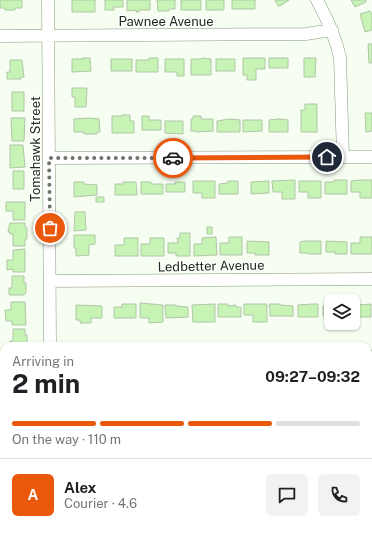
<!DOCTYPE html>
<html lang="en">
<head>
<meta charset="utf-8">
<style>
	:root { --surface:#fff; --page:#f2f2f2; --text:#202124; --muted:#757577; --line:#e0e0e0; --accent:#ea580c }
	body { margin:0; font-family:"Public Sans",sans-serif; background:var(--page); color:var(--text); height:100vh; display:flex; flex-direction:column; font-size:15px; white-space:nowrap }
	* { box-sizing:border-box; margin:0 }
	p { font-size:13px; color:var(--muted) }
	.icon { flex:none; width:22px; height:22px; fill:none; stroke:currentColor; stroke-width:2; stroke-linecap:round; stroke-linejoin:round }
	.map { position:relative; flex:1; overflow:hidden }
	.sheet { position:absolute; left:0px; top:342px; width:372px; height:196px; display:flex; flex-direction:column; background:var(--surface); border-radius:12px 12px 0 0; box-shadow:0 1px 3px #0004 }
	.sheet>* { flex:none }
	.fabs { position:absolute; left:324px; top:294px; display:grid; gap:8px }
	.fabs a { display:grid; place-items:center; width:36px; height:36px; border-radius:6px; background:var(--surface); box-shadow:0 1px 3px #0004; font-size:20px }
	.pin { position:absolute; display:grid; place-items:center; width:34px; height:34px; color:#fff; margin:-17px; border:2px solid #fff; border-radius:50%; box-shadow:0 1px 4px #0007 }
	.courier { position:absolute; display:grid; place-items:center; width:40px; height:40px; margin:-20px; border:3px solid #ea580c; border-radius:50%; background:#fff; color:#222; box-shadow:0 1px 5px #0007 }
	.summary em { font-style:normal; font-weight:700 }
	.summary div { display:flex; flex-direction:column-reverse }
	.summary { display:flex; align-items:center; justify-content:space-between; height:68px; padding:0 12px }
	h1 { font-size:26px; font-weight:700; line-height:30px }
	.bar { display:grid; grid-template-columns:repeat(4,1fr); gap:6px 4px; align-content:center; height:48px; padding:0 12px }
	.bar i { height:5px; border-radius:3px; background:var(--line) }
	.bar .active { background:var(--accent) }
	.bar p { grid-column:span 4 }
	.line { display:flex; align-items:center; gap:10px; padding:0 12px; border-top:1px solid var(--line) }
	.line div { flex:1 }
	.round { display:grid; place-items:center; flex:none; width:42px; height:42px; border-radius:6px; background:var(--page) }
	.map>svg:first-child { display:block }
</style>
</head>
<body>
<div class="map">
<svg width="372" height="538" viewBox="0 0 372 538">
	<rect width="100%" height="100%" fill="#f5fef1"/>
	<path fill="#d0f1c2" d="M0,426H4V534H146L147,538H0Z"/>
	<path fill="#b28cc8" stroke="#876f95" d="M0,482H4V524L0,528Z"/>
	<path fill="#c7f3b4" stroke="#b0c6a7" d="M0,0H22V8H15V10H5V8H0Z
		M72,0H95V12H72Z
		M105,0H123V7H114V10H105Z
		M127,0H150V10H139V12H136V10L127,11Z
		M157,0H175V9H169V11H158Z
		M181,0H201V10H181Z
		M206,0H224V10H206Z
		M232,0H255V9H232Z
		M275,0H289L280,6H278Z
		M351,0H366V2L355,7Z
		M370,11L372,14V30L365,32L360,14Z
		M368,44H372V63H369Z
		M82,58H90L91,71L72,72V59H82Z
		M149,58H158V72H136V60H149Z
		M202,58L211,59V75H191V59H202Z
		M243,58H265V69H256V80H247V75H243Z
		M269,58H288V68H269Z
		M304,58H316L315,77H304Z
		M111,59H132V71H111Z
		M165,59H184V76H177V72H165Z
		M216,59H235V71H216Z
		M10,60H22L24,77H21V79H7V72H10Z
		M72,88H87L86,107H75V97H72Z
		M12,92H24V111H12Z
		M305,104H317V132H301V110H305Z
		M365,113H372V131L366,132Z
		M122,115H130V121H134V133H112V116H122Z
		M142,116H149V120H161V130H142Z
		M193,116H201V119H213V131L196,132V131H191V119H193Z
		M11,118H25L24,141H12Z
		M91,118L99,119L100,132H97V134H84V132H74V119Z
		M229,119L240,120V132H217V121Z
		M279,119L288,120V132H269V120Z
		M243,120H262V131L243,132Z
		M165,121H183V134L165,133Z
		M10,145H23L25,167L10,168Z
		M13,171H24V189H13Z
		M295,180V199H282V192H273L272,181Z
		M334,180H347V194H325V182H334Z
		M360,180H372V198H360V192H351V181Z
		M193,181H215V198H202V193H193Z
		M228,181H238V194H219V184L228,183Z
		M269,181V193L251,194V182Z
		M299,181H321V198H308V192H299Z
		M74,182H84V184L97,185V195L74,197Z
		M123,182H136L137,195H115V184H123Z
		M141,182H151V184H163V194H141Z
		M175,182H185V192H166V184H175Z
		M96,197H104V202H96Z
		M6,202H25V220H13V211H6Z
		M75,212H85L86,230L74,231Z
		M10,223H25V227L27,228V239H25V246H13V234H10V232H8Z
		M207,227H212V234H207Z
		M180,233H190V256H176V253H168V243H178L177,238H180Z
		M74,235H95V244L89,245V255L76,256V248H74Z
		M216,237L217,255L194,256V244H202V238Z
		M229,237H242V255H220V243H229Z
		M360,237H372V254H351V243H360Z
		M124,238H138V256H115V245H124Z
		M150,238H164V256H141V244H150Z
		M247,241L269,242V255H255V253H247Z
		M304,241H321V254H308V253H300V242Z
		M326,241L347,242V254H335V252H326Z
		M25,249V272H13V269L7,270V260H13V250Z
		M12,276H24V283H26V293L24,295H9V288H12Z
		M11,302H25L26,325H12V321H6L5,310H11Z
		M140,303L163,305V322L149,323V318H140Z
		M122,304H136V318H114V307H122Z
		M215,304V322H193L192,305Z
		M218,304H228V306L236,305V307H241V317H218Z
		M244,304H267V322H253V315H244Z
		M270,304H280V305L293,306V316H270V307H269Z
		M312,304H318V317H298V305Z
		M371,304V317H353V307H358V305Z
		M76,305L102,306V318H91V323H80V320H76Z
		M165,305H176V306L188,307V317L166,318Z
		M323,306H331V316H323Z
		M13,329H25V335H27V346H10V341H13Z
		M368,350H372V375H368Z
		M371,436L372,449H368V437Z
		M0,454H4V473H0Z
		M368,496H372V509H368Z
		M176,535H192V538H176Z"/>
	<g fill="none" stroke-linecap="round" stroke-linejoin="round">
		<defs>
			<path id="street" d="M48,0L50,346
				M317,0C327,18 335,36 340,57L343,157
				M0,36L306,34L332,30
				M49,158L372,157
				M50,281L372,279
				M215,534V538
				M320,538L372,537"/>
			<path id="secondary" d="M368,409H372
				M0,410H4"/>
		</defs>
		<use href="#street" stroke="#84997c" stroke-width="13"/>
		<use href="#secondary" stroke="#84997c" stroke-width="17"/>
		<use href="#street" stroke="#fff" stroke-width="12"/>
		<use href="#secondary" stroke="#fff" stroke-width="16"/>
	</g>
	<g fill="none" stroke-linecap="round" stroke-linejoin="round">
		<path stroke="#6c7568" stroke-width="4" stroke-dasharray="0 7.2" d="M50,228L49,158H173"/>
		<path stroke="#ea580c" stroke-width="5" d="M173,158L327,157"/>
	</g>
	<g text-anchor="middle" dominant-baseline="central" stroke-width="3" stroke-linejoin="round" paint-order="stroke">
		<g font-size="13" fill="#222b1f" stroke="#fff">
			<text x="166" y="21">Pawnee Avenue</text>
			<text transform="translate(35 149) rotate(-90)">Tomahawk Street</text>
			<text transform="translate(211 266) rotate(-1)">Ledbetter Avenue</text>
		</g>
	</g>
</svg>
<div class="fabs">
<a><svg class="icon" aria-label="layers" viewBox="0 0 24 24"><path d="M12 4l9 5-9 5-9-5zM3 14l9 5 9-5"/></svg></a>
</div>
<div class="pin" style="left:50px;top:228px;background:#ea580c"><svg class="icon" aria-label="bag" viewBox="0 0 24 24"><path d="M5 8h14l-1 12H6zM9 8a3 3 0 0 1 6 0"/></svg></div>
<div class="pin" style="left:327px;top:157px;background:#1f2937"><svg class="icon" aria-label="home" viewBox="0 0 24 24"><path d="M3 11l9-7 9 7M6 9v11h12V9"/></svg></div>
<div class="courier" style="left:173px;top:158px"><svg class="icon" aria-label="car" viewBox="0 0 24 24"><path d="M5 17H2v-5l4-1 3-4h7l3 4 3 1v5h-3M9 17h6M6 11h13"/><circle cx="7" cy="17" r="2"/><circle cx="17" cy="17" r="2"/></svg></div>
<section class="sheet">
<div class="summary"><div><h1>2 min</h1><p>Arriving in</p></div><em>09:27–09:32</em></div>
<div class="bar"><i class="active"></i><i class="active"></i><i class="active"></i><i></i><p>On the way · 110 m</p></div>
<div class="line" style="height:72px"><b class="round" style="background:var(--accent);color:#fff">A</b><div><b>Alex</b><p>Courier · 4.6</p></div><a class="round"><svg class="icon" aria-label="chat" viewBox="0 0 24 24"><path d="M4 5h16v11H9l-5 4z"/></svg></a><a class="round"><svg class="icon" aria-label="phone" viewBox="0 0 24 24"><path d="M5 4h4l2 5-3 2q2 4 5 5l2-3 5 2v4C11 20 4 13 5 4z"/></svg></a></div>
</section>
</div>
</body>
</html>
